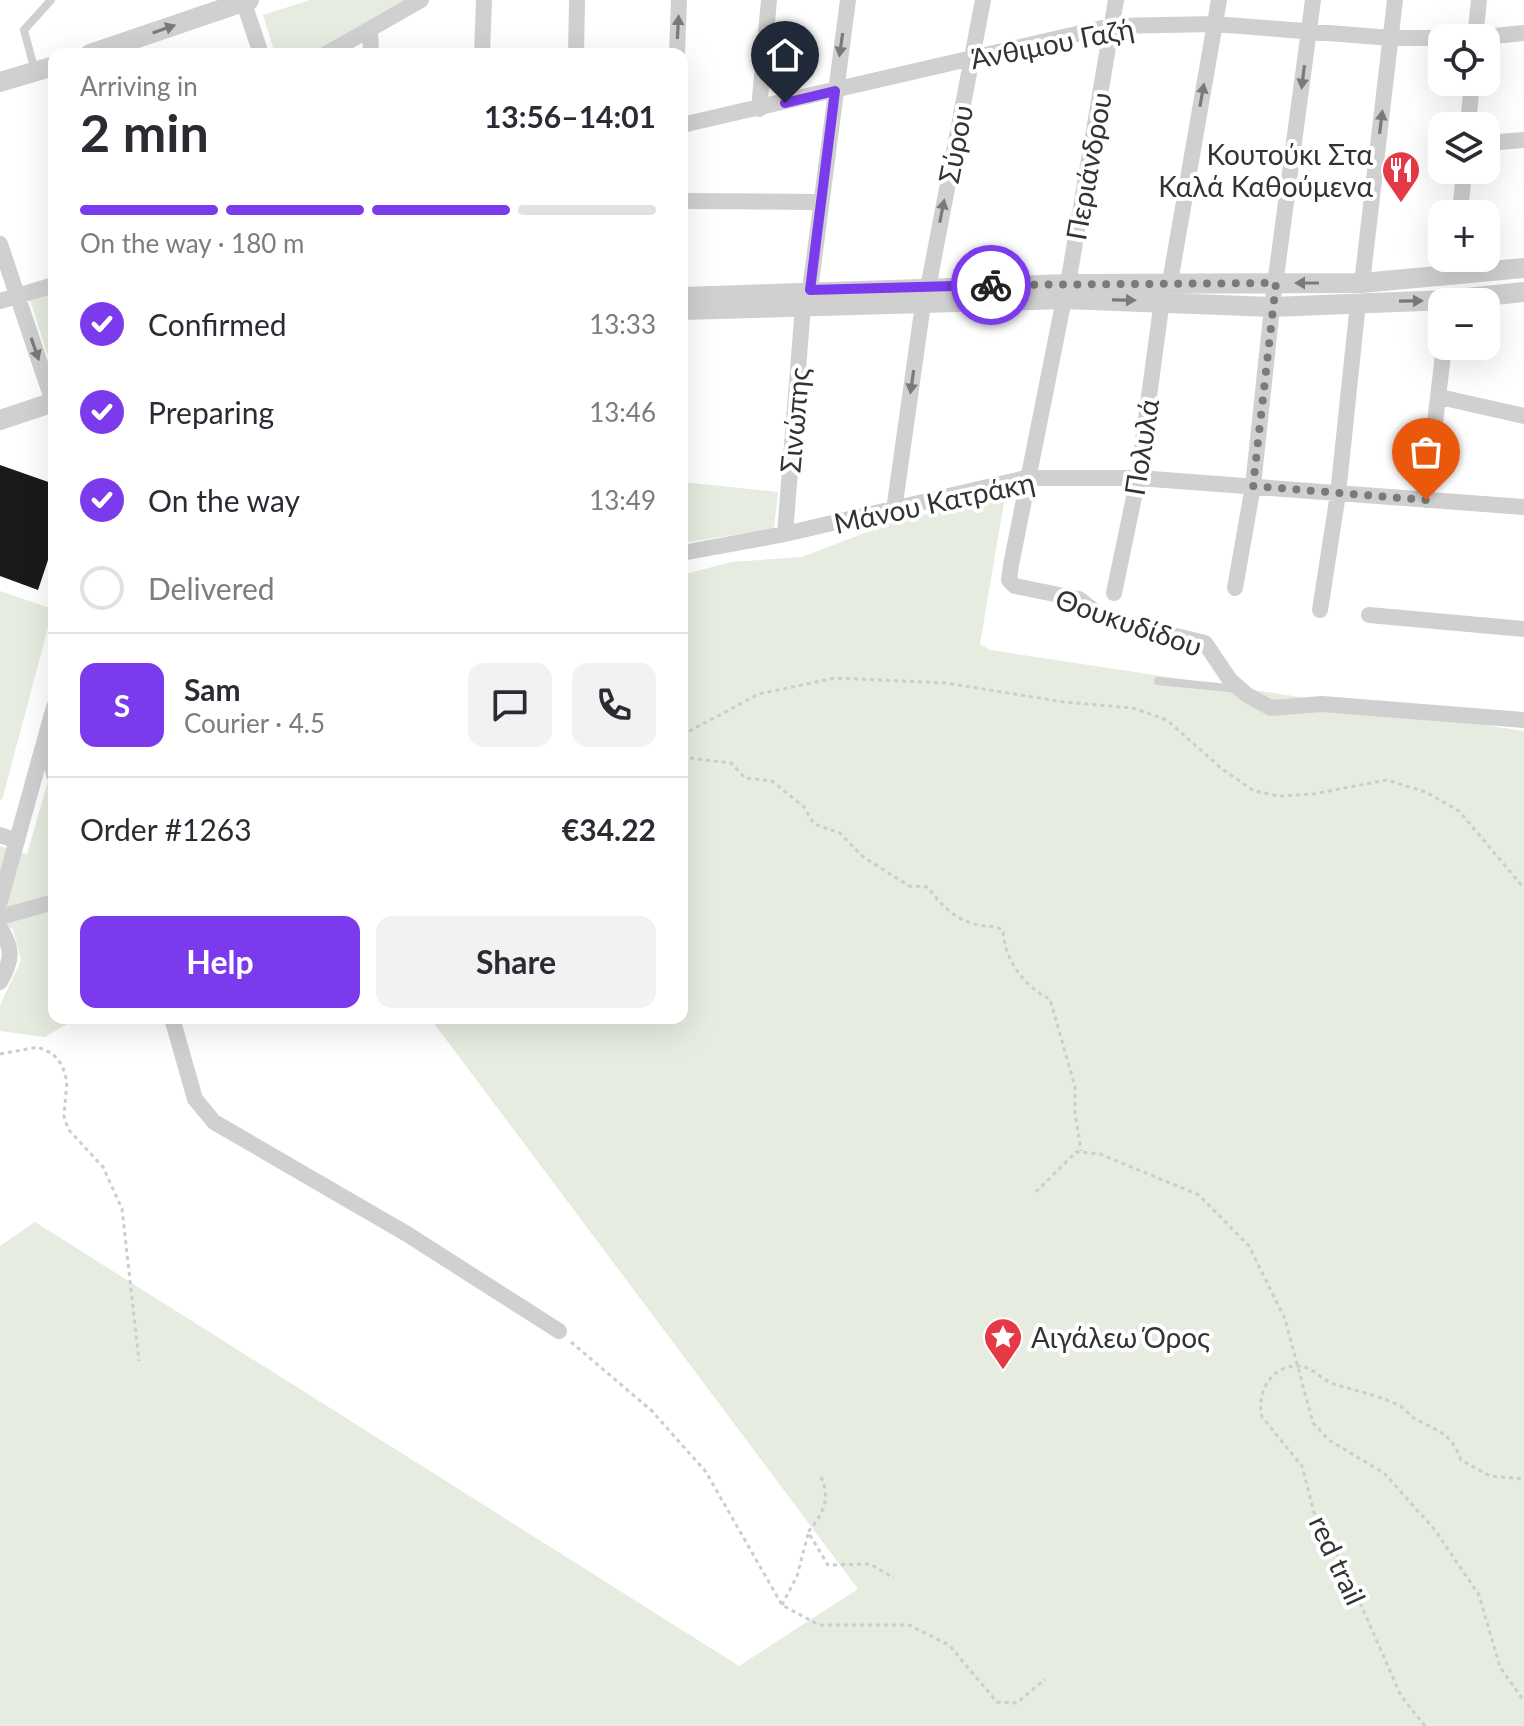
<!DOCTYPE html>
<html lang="en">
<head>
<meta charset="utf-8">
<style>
	:root { --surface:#fff; --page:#f2f2f3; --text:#2b2b33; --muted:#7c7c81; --line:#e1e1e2; --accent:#7c3aed }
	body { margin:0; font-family:Lato,sans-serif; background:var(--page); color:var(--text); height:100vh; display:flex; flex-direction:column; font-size:30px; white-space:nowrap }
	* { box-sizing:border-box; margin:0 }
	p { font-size:26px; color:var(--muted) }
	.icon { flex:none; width:44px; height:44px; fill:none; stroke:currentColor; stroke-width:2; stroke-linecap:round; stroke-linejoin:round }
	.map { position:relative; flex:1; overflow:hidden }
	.panel { position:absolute; left:48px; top:48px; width:640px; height:976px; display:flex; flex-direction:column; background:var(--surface); border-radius:16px; box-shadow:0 8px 32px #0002 }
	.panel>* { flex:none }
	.tools { position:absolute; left:1428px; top:24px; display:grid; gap:16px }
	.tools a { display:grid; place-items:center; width:72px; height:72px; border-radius:16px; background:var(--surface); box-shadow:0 8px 32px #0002; font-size:40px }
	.pin { position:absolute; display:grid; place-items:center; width:68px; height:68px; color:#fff; margin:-82px -34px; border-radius:50% 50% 50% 0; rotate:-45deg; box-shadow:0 0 8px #0007 }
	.pin .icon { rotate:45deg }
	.courier { position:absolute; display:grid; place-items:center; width:80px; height:80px; margin:-40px; border:6px solid #7c3aed; border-radius:50%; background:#fff; color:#222; box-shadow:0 2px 10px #0007 }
	.headline em { font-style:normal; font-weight:700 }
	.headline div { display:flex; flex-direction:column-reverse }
	.headline { display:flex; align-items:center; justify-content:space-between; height:136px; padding:0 32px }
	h1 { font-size:52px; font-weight:700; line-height:60px }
	.bar { display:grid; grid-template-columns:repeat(4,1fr); gap:12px 8px; align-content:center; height:96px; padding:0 32px }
	.bar i { height:10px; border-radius:6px; background:var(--line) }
	.bar .active { background:var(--accent) }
	.bar p { grid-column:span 4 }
	.line { display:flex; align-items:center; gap:20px; padding:0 32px; border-top:2px solid var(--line) }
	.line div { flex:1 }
	.round { display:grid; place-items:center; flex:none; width:84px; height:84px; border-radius:16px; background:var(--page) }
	ol { padding:0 32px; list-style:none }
	li { display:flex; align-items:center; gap:24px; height:88px }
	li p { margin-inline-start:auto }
	li .icon { padding:8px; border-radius:50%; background:var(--accent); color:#fff; stroke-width:4 }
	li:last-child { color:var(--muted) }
	li i { width:44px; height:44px; border:4px solid var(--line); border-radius:50% }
	.button { display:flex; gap:16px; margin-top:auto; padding:16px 32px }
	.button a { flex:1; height:92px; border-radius:16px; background:var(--accent); color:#fff; font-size:32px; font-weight:700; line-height:92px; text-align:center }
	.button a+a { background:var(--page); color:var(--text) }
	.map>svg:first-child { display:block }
</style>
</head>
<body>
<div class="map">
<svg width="1524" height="1726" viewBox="0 0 1524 1726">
	<rect width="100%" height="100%" fill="#fff"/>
	<path fill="#e6ecdf" d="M310,0H419L314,54H275L263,15Z
		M50,291L54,294V375L29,297Z
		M682,482L778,492L774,529L682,543Z
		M1005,496L980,644L990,650L1524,731V1726H0V1246L35,1222L739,1666L858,1589L430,1018H682V575L731,562L802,557L893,522Z
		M0,591L53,609L2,800L0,799Z
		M54,761V1018H77L45,1037L0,1031V1005L21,961L13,929L0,926V846L27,854Z"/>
	<path fill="#1a1a1a" d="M0,465L54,484V542L38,590L0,576Z"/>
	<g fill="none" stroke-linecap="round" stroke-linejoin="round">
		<path stroke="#cdcdcd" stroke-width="3" stroke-dasharray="4 4" stroke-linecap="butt" d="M682,735L759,694L835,678L946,683L1064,702L1133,708L1167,720L1221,768L1254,791L1279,796L1314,794L1387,780L1426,792L1459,811L1524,888
			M682,757L731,763L745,778L772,781L804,807L814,824L840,833L862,856L909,886L928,887C941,905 955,920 978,925C987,927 993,925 1003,930C1004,959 1024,987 1050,999L1075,1087V1113L1081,1151
			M0,1054L38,1047L53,1054L62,1065L67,1081L64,1116L68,1129L103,1167L122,1209L139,1361
			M1036,1192L1076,1152L1100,1154L1199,1195L1249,1246L1285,1319L1313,1423L1329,1440L1384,1473L1435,1530L1479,1595L1500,1667L1524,1701
			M571,1342L652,1411L706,1472L782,1605L819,1625H909L949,1645L997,1702L1017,1703L1045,1679
			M821,1477C831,1499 823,1514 808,1532L828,1565L870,1564L894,1578
			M782,1605L797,1576L808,1534
			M1425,1726L1401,1696L1344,1566L1316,1520L1302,1466L1262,1417C1256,1393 1271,1365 1298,1366C1311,1366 1320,1378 1331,1383C1354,1391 1377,1394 1400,1406C1407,1410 1411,1418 1419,1421C1441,1432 1452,1435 1461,1460L1490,1476L1524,1479"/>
		<path stroke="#d0d0d0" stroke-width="8" d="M35,71L24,30L51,0
			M1158,681L1239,689"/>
		<path stroke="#d0d0d0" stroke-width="16" d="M243,0L261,54
			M370,29L371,54
			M1475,38L1479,0
			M326,54L421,0
			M482,54L484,0
			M576,54L577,0
			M677,54L679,0
			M759,109L769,0
			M682,125L1111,26L1215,24L1391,38H1475L1524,33
			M1468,126L1472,82
			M1486,143L1524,140
			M682,201L819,202
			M1460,214L1464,170
			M0,244L54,405
			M1170,282L1219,0
			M1362,283L1395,0
			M1068,284L1116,0
			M928,288L983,0
			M810,290L848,0
			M1064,299L1011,565L1009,580L1015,586L1079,599L1105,619L1205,643L1230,680L1247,695L1271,708L1322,704L1524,720
			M0,301L54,285
			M1440,397L1524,416
			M1426,500L1444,346
			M894,510L923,304
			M785,534L803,306
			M682,553L785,534L1026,478H1138L1524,507
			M1235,588L1253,486L1272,307L1313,0
			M1114,593L1138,478L1162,300
			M1320,610L1338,494L1358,303
			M1369,615L1524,629
			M48,745L54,775
			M0,835L17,841
			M0,901L54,707
			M0,917L54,902
			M0,928C14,950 12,960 0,982
			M172,1018L195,1099L214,1122L407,1234L559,1331"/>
		<path stroke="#d0d0d0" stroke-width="20" d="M90,54L249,0
			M0,82L54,66
			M682,297L1068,284L1362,283L1524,268
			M682,310L1064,299L1272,307L1447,300L1524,292
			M0,420L54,402"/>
	</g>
	<defs><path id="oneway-solid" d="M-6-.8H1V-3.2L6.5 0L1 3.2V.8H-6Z" transform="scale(2)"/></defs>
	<g fill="#7a7a7a">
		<use href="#oneway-solid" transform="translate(678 27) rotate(-87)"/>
		<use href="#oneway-solid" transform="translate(164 29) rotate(-19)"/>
		<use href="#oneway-solid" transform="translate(841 45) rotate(98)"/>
		<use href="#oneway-solid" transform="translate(1303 77) rotate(97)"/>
		<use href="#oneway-solid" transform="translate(1202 95) rotate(-80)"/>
		<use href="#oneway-solid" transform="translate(1381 122) rotate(-83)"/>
		<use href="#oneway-solid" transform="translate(942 211) rotate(-79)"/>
		<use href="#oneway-solid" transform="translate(1307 283) rotate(-180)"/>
		<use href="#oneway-solid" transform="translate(1124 300) rotate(1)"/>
		<use href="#oneway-solid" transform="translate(1411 301) rotate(-1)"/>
		<use href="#oneway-solid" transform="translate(35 349) rotate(71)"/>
		<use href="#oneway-solid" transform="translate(912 382) rotate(98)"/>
	</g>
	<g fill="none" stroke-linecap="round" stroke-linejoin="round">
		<path stroke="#7a7a7a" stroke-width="8" stroke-dasharray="0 14.4" d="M991,285L1276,283L1253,486L1426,500"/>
		<path stroke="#7c3aed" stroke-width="10" d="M785,103L835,91L810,290L991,285"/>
	</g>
	<defs>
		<symbol id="restaurant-pin" viewBox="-11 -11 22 30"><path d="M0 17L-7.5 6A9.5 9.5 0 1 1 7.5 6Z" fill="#e63946" stroke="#fff"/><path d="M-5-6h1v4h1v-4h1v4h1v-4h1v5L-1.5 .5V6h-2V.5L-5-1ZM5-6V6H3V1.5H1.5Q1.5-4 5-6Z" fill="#fff"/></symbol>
		<symbol id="sight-pin" viewBox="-11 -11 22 30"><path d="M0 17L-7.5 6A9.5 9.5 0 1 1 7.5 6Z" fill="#e63946" stroke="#fff"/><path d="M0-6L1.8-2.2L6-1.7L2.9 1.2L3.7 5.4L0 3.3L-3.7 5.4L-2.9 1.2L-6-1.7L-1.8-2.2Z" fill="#fff"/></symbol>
	</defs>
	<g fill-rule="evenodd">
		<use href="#restaurant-pin" x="1379" y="148" width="44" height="60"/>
		<use href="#sight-pin" x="981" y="1315" width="44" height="60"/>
	</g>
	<g text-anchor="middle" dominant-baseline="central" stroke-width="8" stroke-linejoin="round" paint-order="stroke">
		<g font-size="28" fill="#333" stroke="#fff">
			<text transform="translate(1052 43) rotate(-11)">Άνθιμου Γαζή</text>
			<text transform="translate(955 144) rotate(-79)">Σύρου</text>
			<text transform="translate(1088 166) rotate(-80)">Περιάνδρου</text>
			<text transform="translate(794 420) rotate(-85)">Σινώπης</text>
			<text transform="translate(1141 447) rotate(-81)">Πολυλά</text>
			<text transform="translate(934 502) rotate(-12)">Μάνου Κατράκη</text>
			<text transform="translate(1129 622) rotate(19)">Θουκυδίδου</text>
			<text transform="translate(1338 1560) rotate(65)">red trail</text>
		</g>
		<g font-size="28" fill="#333" stroke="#fff" text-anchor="end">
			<text x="1373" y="154">Κουτούκι Στα<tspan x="1373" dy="32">Καλά Καθούμενα</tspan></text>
			<text x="1031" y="1337" text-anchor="start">Αιγάλεω Όρος</text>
		</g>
	</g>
</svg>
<div class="tools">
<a><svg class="icon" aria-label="locate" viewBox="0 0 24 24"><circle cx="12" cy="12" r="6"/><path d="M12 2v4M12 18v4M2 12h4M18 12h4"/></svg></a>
<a><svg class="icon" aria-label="layers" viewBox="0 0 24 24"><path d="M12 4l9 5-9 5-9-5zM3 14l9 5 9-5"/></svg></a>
<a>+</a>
<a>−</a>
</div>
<div class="pin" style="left:1426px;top:500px;background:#ea580c"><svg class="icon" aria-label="bag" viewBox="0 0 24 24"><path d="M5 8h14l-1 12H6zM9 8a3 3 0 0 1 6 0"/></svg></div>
<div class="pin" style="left:785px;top:103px;background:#1f2937"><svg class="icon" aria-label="home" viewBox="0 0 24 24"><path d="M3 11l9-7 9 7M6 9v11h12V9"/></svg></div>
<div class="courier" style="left:991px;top:285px"><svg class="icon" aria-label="bike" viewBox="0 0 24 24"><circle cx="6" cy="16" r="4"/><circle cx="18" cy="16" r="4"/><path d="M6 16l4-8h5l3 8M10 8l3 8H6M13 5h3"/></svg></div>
<section class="panel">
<div class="headline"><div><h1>2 min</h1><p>Arriving in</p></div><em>13:56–14:01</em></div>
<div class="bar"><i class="active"></i><i class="active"></i><i class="active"></i><i></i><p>On the way · 180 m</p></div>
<ol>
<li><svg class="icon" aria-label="check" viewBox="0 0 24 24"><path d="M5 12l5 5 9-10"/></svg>Confirmed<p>13:33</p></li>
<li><svg class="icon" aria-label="check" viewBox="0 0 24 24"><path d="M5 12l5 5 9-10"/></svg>Preparing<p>13:46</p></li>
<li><svg class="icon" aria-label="check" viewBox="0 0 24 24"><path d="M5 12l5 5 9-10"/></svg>On the way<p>13:49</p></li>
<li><i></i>Delivered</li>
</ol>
<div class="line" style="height:144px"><b class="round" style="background:var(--accent);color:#fff">S</b><div><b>Sam</b><p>Courier · 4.5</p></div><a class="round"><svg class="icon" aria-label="chat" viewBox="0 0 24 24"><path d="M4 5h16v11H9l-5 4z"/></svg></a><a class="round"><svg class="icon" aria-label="phone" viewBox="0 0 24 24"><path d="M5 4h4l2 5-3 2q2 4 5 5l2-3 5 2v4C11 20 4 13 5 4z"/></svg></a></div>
<div class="line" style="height:104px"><div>Order #1263</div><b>€34.22</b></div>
<div class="button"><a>Help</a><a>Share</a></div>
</section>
</div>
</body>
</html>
